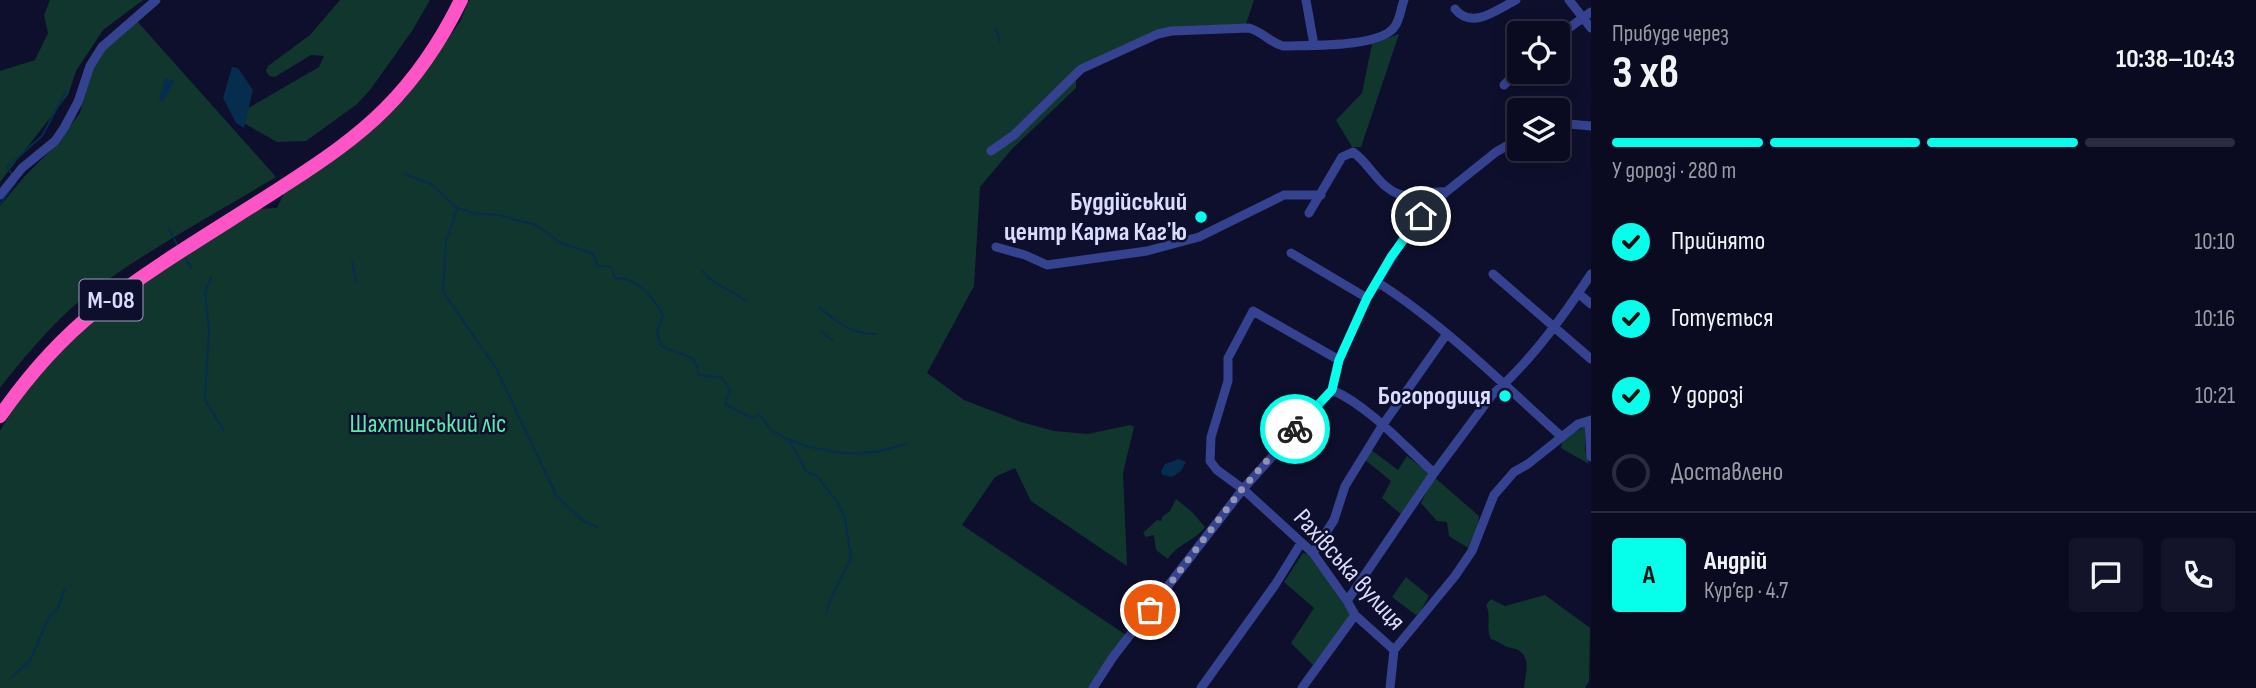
<!DOCTYPE html>
<html lang="uk">
<head>
<meta charset="utf-8">
<style>
	:root { --surface:#0a0b21; --page:#13142a; --text:#f1f3f6; --muted:#999ba5; --line:#2a2b3f; --accent:#05ffeb }
	body { margin:0; font-family:"Sofia Sans Condensed",sans-serif; background:var(--page); color:var(--text); height:100vh; display:flex; flex-direction:column; font-size:26px; white-space:nowrap }
	* { box-sizing:border-box; margin:0 }
	p { font-size:23px; color:var(--muted) }
	.icon { flex:none; width:38px; height:38px; fill:none; stroke:currentColor; stroke-width:2; stroke-linecap:round; stroke-linejoin:round }
	.map { position:relative; flex:1; overflow:hidden }
	.sheet { display:flex; flex-direction:column; background:var(--surface); width:665px }
	.sheet>* { flex:none }
	.tools { position:absolute; left:1507px; top:21px; display:grid; gap:14px }
	.tools a { display:grid; place-items:center; width:63px; height:63px; border-radius:7px; background:var(--surface); box-shadow:0 4px 18px #0003,0 0 0 2px var(--line); font-size:35px }
	.pin { position:absolute; display:grid; place-items:center; width:60px; height:60px; color:#fff; margin:-30px; border:4px solid #fff; border-radius:50%; box-shadow:0 2px 7px #0007 }
	.courier { position:absolute; display:grid; place-items:center; width:70px; height:70px; margin:-35px; border:5px solid #05ffeb; border-radius:50%; background:#fff; color:#222; box-shadow:0 2px 9px #0007 }
	.overview em { font-style:normal; font-weight:700 }
	.overview div { display:flex; flex-direction:column-reverse }
	.overview { display:flex; align-items:center; justify-content:space-between; height:119px; padding:0 21px }
	h1 { font-size:46px; font-weight:700; line-height:52px }
	.bar { display:grid; grid-template-columns:repeat(4,1fr); gap:10px 7px; align-content:center; height:84px; padding:0 21px }
	.bar i { height:9px; border-radius:5px; background:var(--line) }
	.bar .active { background:var(--accent) }
	.bar p { grid-column:span 4 }
	.line { display:flex; align-items:center; gap:18px; padding:0 21px; border-top:2px solid var(--line) }
	.line div { flex:1 }
	.round { display:grid; place-items:center; flex:none; width:74px; height:74px; border-radius:7px; background:var(--page) }
	ol { padding:0 21px; list-style:none }
	li { display:flex; align-items:center; gap:21px; height:77px }
	li p { margin-inline-start:auto }
	li .icon { padding:7px; border-radius:50%; background:var(--accent); color:#111; stroke-width:4 }
	li:last-child { color:var(--muted) }
	li i { width:38px; height:38px; border:4px solid var(--line); border-radius:50% }
	main { display:flex; flex:1; min-height:0 }
	.map>svg:first-child { display:block }
</style>
</head>
<body>
<main>
<div class="map">
<svg width="1591" height="688" viewBox="0 0 1591 688">
	<rect width="100%" height="100%" fill="#0e0f2c"/>
	<path fill="#11362e" d="M50,0H143L103,30L76,71L68,95L0,182V71L35,60L48,33L44,15Z
		M340,0H430L412,31L370,90L356,105L306,141L277,142L233,117L319,67L324,56L311,55L275,77L269,76L266,71L268,66L310,35Z
		M469,0H1254L1246,24L1163,29L1076,69V88L1012,149L980,187L974,286L927,373L964,400L1021,422L1054,431L1088,434L1130,425L1134,427L1123,473L1127,566L1031,501L1015,468L995,477L962,525L1126,635L1089,688H0V431C14,407 29,380 49,361C109,301 185,256 255,209L277,208L285,191L358,142L406,97L460,22Z
		M136,20L276,177C213,215 147,250 88,294C58,317 23,358 0,388V206L24,177L56,145L80,113L88,79L98,57L111,39Z
		M1399,34L1361,147H1352L1336,120L1362,93L1372,44Z
		M1585,426V449L1589,464L1561,448L1563,439Z
		M1371,450L1398,470L1407,456L1430,474L1402,515L1382,498L1391,481L1364,459Z
		M1434,477L1479,516L1478,524L1468,548L1449,536L1447,522L1437,521L1421,503Z
		M1176,499L1192,512L1205,527C1195,541 1177,544 1168,559L1156,550L1154,535L1146,537L1143,533L1157,520L1161,521L1162,517L1170,511Z
		M1303,553L1310,555L1351,615L1313,665L1291,643L1314,608L1284,582Z
		M1406,577L1429,596L1420,612L1416,615L1392,597Z
		M1545,595L1590,628L1589,681L1585,688H1524C1525,675 1532,658 1518,650C1515,648 1510,648 1507,647C1501,644 1498,641 1491,639C1485,627 1492,616 1486,605L1491,599L1505,606Z"/>
	<path fill="#062d4d" d="M232,67L238,68L253,90L244,128L236,123L223,98Z
		M165,78L175,81L163,102L159,99Z
		M1179,459L1186,462L1181,471L1172,477L1163,475L1161,472L1165,464Z"/>
	<g fill="none" stroke-linecap="round" stroke-linejoin="round">
		<path stroke="#062d4d" stroke-width="2" d="M996,28L1000,42
			M11,173L7,167L42,136L66,91
			M405,174L431,184L457,208L474,213L499,215L536,225L561,243L592,253L598,266L611,267L615,278C639,278 651,295 663,315L657,331L661,346L694,359L699,375L722,378L730,389L725,404L752,418L759,414L771,430L789,440L807,472L817,476L838,503L845,519L851,558L829,603L826,614
			M0,204L16,182
			M457,209L446,242L443,292L496,368L556,495L583,521L597,527
			M168,228L177,244
			M185,258L192,269
			M352,262L356,281
			M702,271L711,280L747,301
			M211,278L205,292L209,330L205,400L224,431
			M819,307C837,322 851,334 875,334
			M821,331L833,341
			M789,440C829,455 867,459 907,443
			M12,677L30,661L48,619L58,608L65,588"/>
		<path stroke="#35428f" stroke-width="9" d="M1306,0L1314,45
			M1569,0L1591,28
			M1455,9C1472,30 1496,10 1516,0
			M1558,36L1591,12
			M1504,85L1519,70
			M1558,123L1591,126
			M991,151L1014,135L1081,69L1158,34L1171,31L1249,28C1263,32 1269,42 1283,46C1307,45 1382,48 1395,26C1400,19 1401,8 1404,0
			M0,195L22,168L55,141L64,128L78,102L90,66L102,47L156,0
			M1309,213L1342,157L1353,152C1372,165 1381,194 1408,196C1421,197 1433,190 1446,192
			M996,247L1025,255L1047,265L1147,251L1199,237L1284,195H1321
			M1291,253L1367,298
			M1493,274L1591,359
			M1377,282C1441,322 1505,386 1562,437
			M1578,293L1591,304
			M1339,360L1253,311L1228,358V381L1211,437L1210,461L1217,470L1243,489L1313,553L1347,601L1355,615L1394,650
			M1332,390C1369,406 1404,446 1434,473
			M1589,422L1591,457
			M1313,553L1334,520L1345,486L1382,426L1446,335
			M1347,601L1434,473L1492,395C1528,364 1565,314 1591,274
			M1394,650L1455,576L1472,551L1494,495L1514,472L1528,464L1578,424L1591,420
			M1093,688L1113,657L1243,489L1332,390L1339,360L1367,298L1408,231L1446,192L1496,152L1519,139
			M1201,688L1275,585L1301,543
			M1302,688L1355,615
			M1390,688L1394,650"/>
		<path stroke="#ff54c5" stroke-width="14" d="M0,416C28,376 58,341 97,310C157,263 224,225 288,183C322,161 356,138 385,109C416,78 442,39 461,0"/>
	</g>
	<g fill="none" stroke-linecap="round" stroke-linejoin="round">
		<path stroke="#9294b5" stroke-width="7" stroke-dasharray="0 12.6" d="M1150,610L1242,489L1295,429"/>
		<path stroke="#05ffeb" stroke-width="9" d="M1295,429L1332,390L1339,360L1367,298L1391,257L1421,216"/>
	</g>
	<g fill="#05ffeb" stroke="#0e0f2c" stroke-width="2.5">
		<circle cx="1201" cy="217" r="7"/>
		<circle cx="1505" cy="396" r="7"/>
	</g>
	<g text-anchor="middle" dominant-baseline="central" stroke-width="5" stroke-linejoin="round" paint-order="stroke">
		<rect fill="#0e0f2c" stroke="#9c9ec0" stroke-width="2" x="79.5" y="279.5" width="63" height="41" rx="5"/>
		<g font-size="24" font-weight="bold" fill="#d9dcff">
			<text x="111" y="300">М-08</text>
		</g>
		<g font-size="26" font-weight="bold" fill="#d9dcff" stroke="#0e0f2c" text-anchor="end">
			<text x="1187" y="202">Буддійський<tspan x="1187" dy="30">центр Карма Кагʼю</tspan></text>
			<text x="1491" y="396">Богородиця</text>
		</g>
		<g font-size="26" fill="#59ebac" stroke="#0e0f2c">
			<text x="428" y="424">Шахтинський ліс</text>
		</g>
		<g font-size="26" fill="#d9dcff" stroke="#0e0f2c">
			<text transform="translate(1349 570) rotate(48)">Рахівська вулиця</text>
		</g>
	</g>
</svg>
<div class="tools">
<a><svg class="icon" aria-label="locate" viewBox="0 0 24 24"><circle cx="12" cy="12" r="6"/><path d="M12 2v4M12 18v4M2 12h4M18 12h4"/></svg></a>
<a><svg class="icon" aria-label="layers" viewBox="0 0 24 24"><path d="M12 4l9 5-9 5-9-5zM3 14l9 5 9-5"/></svg></a>
</div>
<div class="pin" style="left:1150px;top:610px;background:#ea580c"><svg class="icon" aria-label="bag" viewBox="0 0 24 24"><path d="M5 8h14l-1 12H6zM9 8a3 3 0 0 1 6 0"/></svg></div>
<div class="pin" style="left:1421px;top:216px;background:#1f2937"><svg class="icon" aria-label="home" viewBox="0 0 24 24"><path d="M3 11l9-7 9 7M6 9v11h12V9"/></svg></div>
<div class="courier" style="left:1295px;top:429px"><svg class="icon" aria-label="bike" viewBox="0 0 24 24"><circle cx="6" cy="16" r="4"/><circle cx="18" cy="16" r="4"/><path d="M6 16l4-8h5l3 8M10 8l3 8H6M13 5h3"/></svg></div>
</div>
<section class="sheet">
<div class="overview"><div><h1>3 хв</h1><p>Прибуде через</p></div><em>10:38–10:43</em></div>
<div class="bar"><i class="active"></i><i class="active"></i><i class="active"></i><i></i><p>У дорозі · 280 m</p></div>
<ol>
<li><svg class="icon" aria-label="check" viewBox="0 0 24 24"><path d="M5 12l5 5 9-10"/></svg>Прийнято<p>10:10</p></li>
<li><svg class="icon" aria-label="check" viewBox="0 0 24 24"><path d="M5 12l5 5 9-10"/></svg>Готується<p>10:16</p></li>
<li><svg class="icon" aria-label="check" viewBox="0 0 24 24"><path d="M5 12l5 5 9-10"/></svg>У дорозі<p>10:21</p></li>
<li><i></i>Доставлено</li>
</ol>
<div class="line" style="height:126px"><b class="round" style="background:var(--accent);color:#111">А</b><div><b>Андрій</b><p>Кур’єр · 4.7</p></div><a class="round"><svg class="icon" aria-label="chat" viewBox="0 0 24 24"><path d="M4 5h16v11H9l-5 4z"/></svg></a><a class="round"><svg class="icon" aria-label="phone" viewBox="0 0 24 24"><path d="M5 4h4l2 5-3 2q2 4 5 5l2-3 5 2v4C11 20 4 13 5 4z"/></svg></a></div>
</section>
</main>
</body>
</html>
